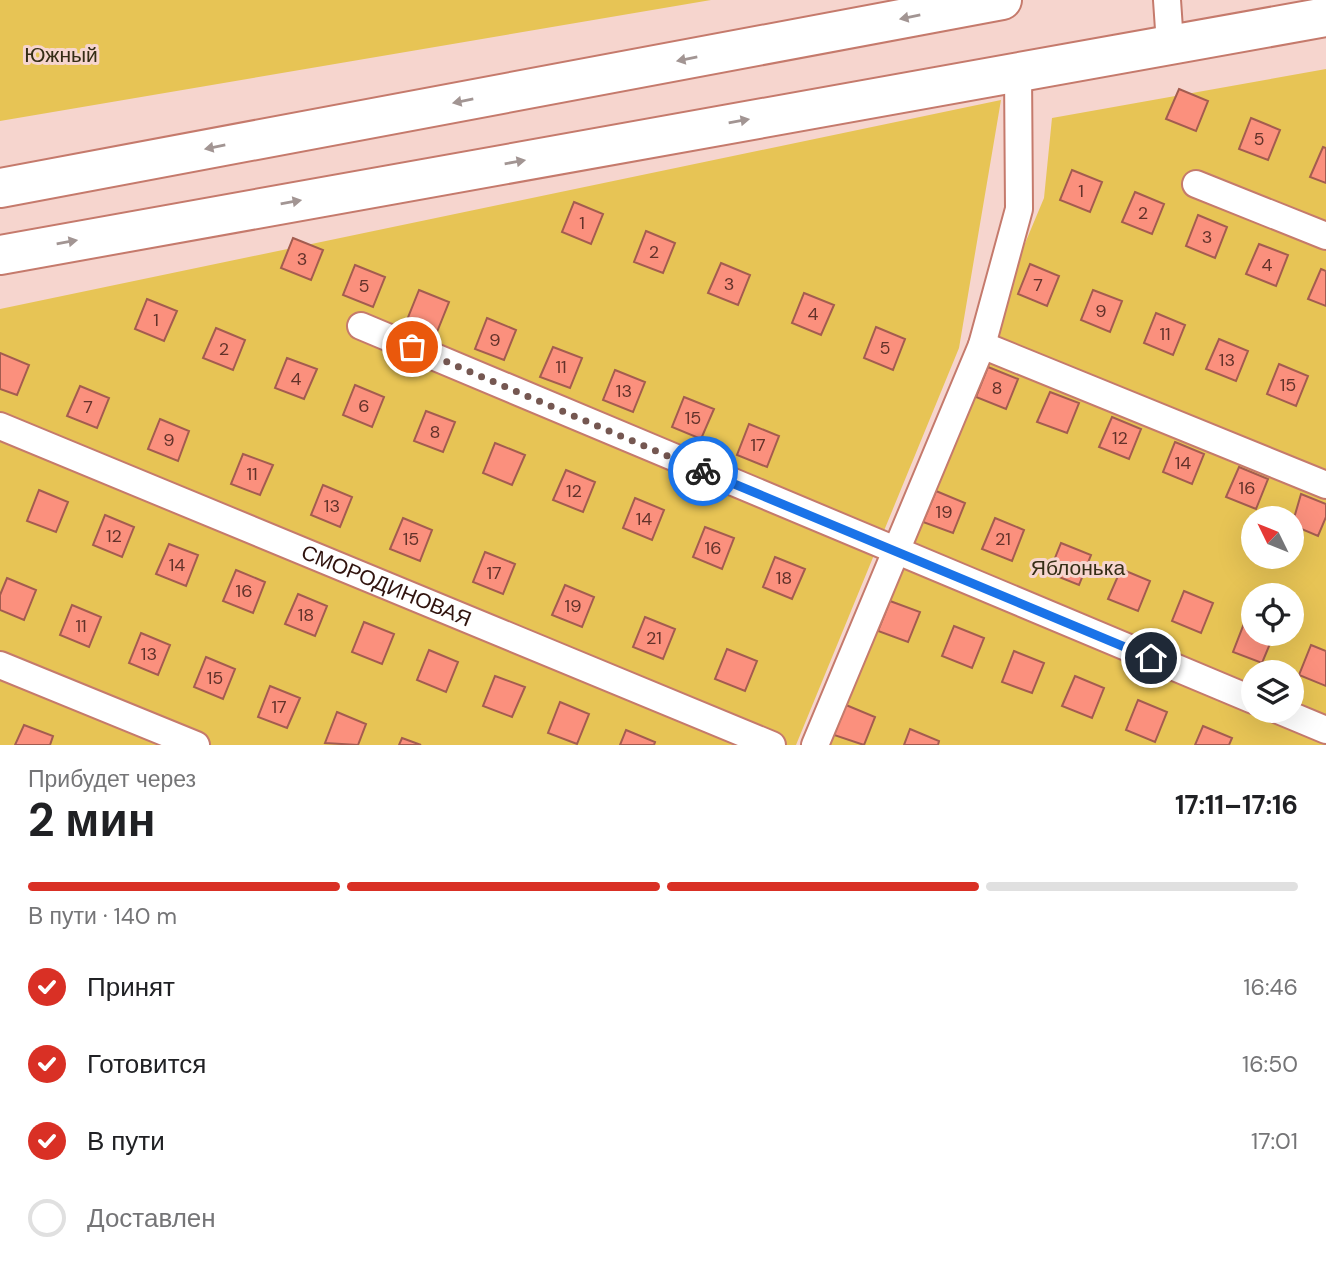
<!DOCTYPE html>
<html lang="ru">
<head>
<meta charset="utf-8">
<style>
	:root { --surface:#fff; --page:#f2f2f2; --text:#202124; --muted:#757577; --line:#e0e0e0; --accent:#d93025 }
	body { margin:0; font-family:"DM Sans",sans-serif; background:var(--page); color:var(--text); height:100vh; display:flex; flex-direction:column; font-size:26px; white-space:nowrap }
	* { box-sizing:border-box; margin:0 }
	p { font-size:23px; color:var(--muted) }
	.icon { flex:none; width:38px; height:38px; fill:none; stroke:currentColor; stroke-width:2; stroke-linecap:round; stroke-linejoin:round }
	.map { position:relative; height:745px; overflow:hidden }
	.drawer { display:flex; flex-direction:column; background:var(--surface); flex:1 }
	.drawer>* { flex:none }
	.needle { width:46px; rotate:313deg }
	.controls { position:absolute; left:1241px; top:506px; display:grid; gap:14px }
	.controls a { display:grid; place-items:center; width:63px; height:63px; border-radius:50%; background:var(--surface); box-shadow:0 7px 28px #0002; font-size:35px }
	.pin { position:absolute; display:grid; place-items:center; width:60px; height:60px; color:#fff; margin:-30px; border:4px solid #fff; border-radius:50%; box-shadow:0 2px 7px #0007 }
	.courier { position:absolute; display:grid; place-items:center; width:70px; height:70px; margin:-35px; border:5px solid #1a73e8; border-radius:50%; background:#fff; color:#222; box-shadow:0 2px 9px #0007 }
	.headline em { font-style:normal; font-weight:700 }
	.headline div { display:flex; flex-direction:column-reverse }
	.headline { display:flex; align-items:center; justify-content:space-between; height:119px; padding:0 28px }
	h1 { font-size:46px; font-weight:700; line-height:52px }
	.bar { display:grid; grid-template-columns:repeat(4,1fr); gap:10px 7px; align-content:center; height:84px; padding:0 28px }
	.bar i { height:9px; border-radius:5px; background:var(--line) }
	.bar .active { background:var(--accent) }
	.bar p { grid-column:span 4 }
	ol { padding:0 28px; list-style:none }
	li { display:flex; align-items:center; gap:21px; height:77px }
	li p { margin-inline-start:auto }
	li .icon { padding:7px; border-radius:50%; background:var(--accent); color:#fff; stroke-width:4 }
	li:last-child { color:var(--muted) }
	li i { width:38px; height:38px; border:4px solid var(--line); border-radius:50% }
	.map>svg:first-child { display:block }
</style>
</head>
<body>
<div class="map">
<svg width="1326" height="745" viewBox="0 0 1326 745">
	<rect width="100%" height="100%" fill="#f6d5ce"/>
	<path fill="#e7c455" fill-rule="evenodd" d="M0,0H711L0,121Z
		M1326,69V745H815L1044,198L1052,118ZM1253,518H1292V556H1253ZM1253,595H1292V634H1253ZM1253,672H1292V710H1253Z
		M1001,100L959,348L796,745H0V309Z"/>
	<path fill="#fb907d" stroke="#a35c4f" stroke-width="2" d="M1179,89L1208,101L1196,131L1166,119Z
		M1251,118L1280,130L1268,160L1239,149Z
		M1323,147L1326,148V183L1310,177Z
		M1072,170L1102,182L1090,212L1060,200Z
		M1135,192L1164,204L1152,234L1122,222Z
		M574,202L603,214L591,244L562,232Z
		M1198,215L1227,227L1215,258L1186,246Z
		M646,231L675,243L663,273L634,262Z
		M293,238L323,250L311,280L281,268Z
		M1259,244L1288,255L1276,286L1246,274Z
		M721,263L750,275L738,305L708,293Z
		M1030,264L1059,276L1047,306L1018,294Z
		M355,265L385,277L373,307L343,295Z
		M1321,269L1326,271V306L1308,299Z
		M419,290L449,302L437,332L407,320Z
		M1093,290L1122,301L1110,332L1081,320Z
		M804,293L834,305L821,335L792,323Z
		M147,299L177,311L164,341L135,329Z
		M1156,313L1185,325L1173,355L1144,343Z
		M487,318L516,330L504,360L475,349Z
		M876,327L905,339L893,370L864,358Z
		M216,328L245,340L233,370L203,358Z
		M1219,339L1248,351L1236,381L1206,369Z
		M553,347L582,358L570,388L540,377Z
		M0,353L29,365L17,395L0,389Z
		M287,358L317,369L304,399L275,388Z
		M1279,364L1308,376L1296,406L1267,394Z
		M988,367L1018,379L1006,409L976,397Z
		M615,370L645,382L633,412L603,400Z
		M355,385L384,397L372,427L343,415Z
		M80,386L109,398L97,428L67,416Z
		M1050,392L1079,403L1067,433L1037,422Z
		M684,397L714,409L701,439L672,427Z
		M426,411L455,422L443,452L414,441Z
		M1112,417L1141,429L1129,459L1099,447Z
		M160,419L189,431L178,461L148,449Z
		M749,424L779,436L767,467L737,455Z
		M1175,442L1204,454L1192,484L1163,472Z
		M495,443L525,455L512,485L483,473Z
		M243,454L273,465L260,495L231,484Z
		M1239,467L1268,479L1256,509L1226,497Z
		M566,470L595,482L583,512L553,500Z
		M323,485L352,497L340,527L311,515Z
		M39,490L68,502L56,532L27,521Z
		M936,491L965,503L953,533L923,522Z
		M1301,494L1326,504V517L1318,536L1292,525Z
		M635,498L664,510L652,540L623,528Z
		M105,515L134,527L122,557L93,545Z
		M403,518L432,530L420,561L390,549Z
		M995,518L1024,530L1012,561L982,549Z
		M705,527L734,538L722,569L693,557Z
		M1061,543L1091,555L1079,585L1049,573Z
		M169,544L198,555L186,586L156,574Z
		M485,552L515,564L503,594L473,582Z
		M775,557L805,569L792,599L763,587Z
		M1121,569L1150,581L1138,611L1108,599Z
		M236,570L265,582L253,613L223,601Z
		M7,578L36,590L24,620L0,610V595Z
		M565,585L594,597L582,627L552,615Z
		M1184,591L1213,603L1201,633L1172,621Z
		M298,594L327,606L315,636L285,624Z
		M890,601L920,612L908,642L878,631Z
		M72,605L101,617L89,647L60,635Z
		M645,617L675,629L663,659L633,647Z
		M1245,621L1253,625V634H1274L1262,663L1233,652Z
		M364,622L394,634L382,664L352,652Z
		M954,626L984,638L972,668L942,656Z
		M141,633L170,645L158,675L129,663Z
		M1311,645L1326,651V686L1299,675Z
		M727,649L757,661L745,691L715,679Z
		M429,650L458,662L446,692L417,680Z
		M1014,651L1044,663L1032,693L1002,682Z
		M206,657L235,669L223,699L194,687Z
		M495,676L525,687L512,717L483,706Z
		M1075,676L1104,688L1092,718L1062,706Z
		M270,686L300,698L287,728L258,717Z
		M1138,700L1167,712L1155,742L1126,730Z
		M560,702L589,714L577,744L548,733Z
		M846,705L875,717L864,745L834,735Z
		M337,712L366,724L358,745L325,743Z
		M24,725L53,736L50,745H15Z
		M1203,726L1232,738L1229,745H1195Z
		M910,729L939,741L938,745H904Z
		M626,730L655,742L654,745H620Z
		M402,738L421,745H399Z"/>
	<g fill="none" stroke-linecap="round" stroke-linejoin="round">
		<defs>
			<g id="minor">
				<path d="M1167,0L1170,44"/>
				<path d="M1196,184L1326,236"/>
				<path d="M361,326L1253,700"/>
				<path d="M982,345L1326,485"/>
				<path id="s1" d="M0,426L772,745"/>
				<path d="M0,665L196,745"/>
				<path d="M1278,710L1326,730"/>
				<path d="M815,745L982,345L1019,209L1018,71"/>
			</g>
			<path id="secondary" d="M0,188L1002,0
				M0,255L1326,17"/>
		</defs>
		<use href="#minor" stroke="#c57a6c" stroke-width="30"/>
		<use href="#secondary" stroke="#c57a6c" stroke-width="42"/>
		<use href="#minor" stroke="#fff" stroke-width="26"/>
		<use href="#secondary" stroke="#fff" stroke-width="38"/>
	</g>
	<defs><path id="oneway-solid" d="M-6-.8H1V-3.2L6.5 0L1 3.2V.8H-6Z" transform="scale(1.75)"/></defs>
	<g fill="#a29593">
		<use href="#oneway-solid" transform="translate(910 17) rotate(169)"/>
		<use href="#oneway-solid" transform="translate(687 59) rotate(169)"/>
		<use href="#oneway-solid" transform="translate(463 101) rotate(169)"/>
		<use href="#oneway-solid" transform="translate(739 121) rotate(-10)"/>
		<use href="#oneway-solid" transform="translate(215 147) rotate(169)"/>
		<use href="#oneway-solid" transform="translate(515 162) rotate(-10)"/>
		<use href="#oneway-solid" transform="translate(291 202) rotate(-10)"/>
		<use href="#oneway-solid" transform="translate(67 242) rotate(-10)"/>
	</g>
	<g fill="none" stroke-linecap="round" stroke-linejoin="round">
		<path stroke="#755751" stroke-width="7" stroke-dasharray="0 12.6" d="M412,347L703,471"/>
		<path stroke="#1a73e8" stroke-width="9" d="M703,471L1151,658"/>
	</g>
	<g text-anchor="middle" dominant-baseline="central" stroke-width="6" stroke-linejoin="round" paint-order="stroke">
		<g font-size="18" fill="#63322a">
			<text x="1259" y="139">5</text>
			<text x="1081" y="191">1</text>
			<text x="1143" y="213">2</text>
			<text x="582" y="223">1</text>
			<text x="1207" y="237">3</text>
			<text x="654" y="252">2</text>
			<text x="302" y="259">3</text>
			<text x="1267" y="265">4</text>
			<text x="729" y="284">3</text>
			<text x="1038" y="285">7</text>
			<text x="364" y="286">5</text>
			<text x="1101" y="311">9</text>
			<text x="813" y="314">4</text>
			<text x="156" y="320">1</text>
			<text x="1165" y="334">11</text>
			<text x="495" y="340">9</text>
			<text x="885" y="348">5</text>
			<text x="224" y="349">2</text>
			<text x="1227" y="360">13</text>
			<text x="561" y="367">11</text>
			<text x="296" y="379">4</text>
			<text x="1288" y="385">15</text>
			<text x="997" y="388">8</text>
			<text x="624" y="391">13</text>
			<text x="364" y="406">6</text>
			<text x="88" y="407">7</text>
			<text x="693" y="418">15</text>
			<text x="435" y="432">8</text>
			<text x="1120" y="438">12</text>
			<text x="169" y="440">9</text>
			<text x="758" y="445">17</text>
			<text x="1183" y="463">14</text>
			<text x="252" y="474">11</text>
			<text x="1247" y="488">16</text>
			<text x="574" y="491">12</text>
			<text x="332" y="506">13</text>
			<text x="944" y="512">19</text>
			<text x="644" y="519">14</text>
			<text x="114" y="536">12</text>
			<text x="411" y="539">15</text>
			<text x="1003" y="539">21</text>
			<text x="713" y="548">16</text>
			<text x="177" y="565">14</text>
			<text x="494" y="573">17</text>
			<text x="784" y="578">18</text>
			<text x="244" y="591">16</text>
			<text x="573" y="606">19</text>
			<text x="306" y="615">18</text>
			<text x="81" y="626">11</text>
			<text x="654" y="638">21</text>
			<text x="149" y="654">13</text>
			<text x="215" y="678">15</text>
			<text x="279" y="707">17</text>
		</g>
		<g font-size="21" fill="#352d15" stroke="#f6d5ce">
			<text x="61" y="55">Южный</text>
			<text x="1078" y="568">Яблонька</text>
		</g>
		<g font-size="21" fill="#30130e" stroke="#f6d5ce">
			<text stroke="none"><textPath href="#s1" startOffset="418">СМОРОДИНОВАЯ</textPath></text>
		</g>
	</g>
</svg>
<div class="controls">
<a><svg class="needle" viewBox="-14 -14 28 28"><path d="M0-13l5 13h-10z" fill="#e53935"/><path d="M0 13l5-13h-10z" fill="#757577"/></svg></a>
<a><svg class="icon" aria-label="locate" viewBox="0 0 24 24"><circle cx="12" cy="12" r="6"/><path d="M12 2v4M12 18v4M2 12h4M18 12h4"/></svg></a>
<a><svg class="icon" aria-label="layers" viewBox="0 0 24 24"><path d="M12 4l9 5-9 5-9-5zM3 14l9 5 9-5"/></svg></a>
</div>
<div class="pin" style="left:412px;top:347px;background:#ea580c"><svg class="icon" aria-label="bag" viewBox="0 0 24 24"><path d="M5 8h14l-1 12H6zM9 8a3 3 0 0 1 6 0"/></svg></div>
<div class="pin" style="left:1151px;top:658px;background:#1f2937"><svg class="icon" aria-label="home" viewBox="0 0 24 24"><path d="M3 11l9-7 9 7M6 9v11h12V9"/></svg></div>
<div class="courier" style="left:703px;top:471px"><svg class="icon" aria-label="bike" viewBox="0 0 24 24"><circle cx="6" cy="16" r="4"/><circle cx="18" cy="16" r="4"/><path d="M6 16l4-8h5l3 8M10 8l3 8H6M13 5h3"/></svg></div>
</div>
<section class="drawer">
<div class="headline"><div><h1>2 мин</h1><p>Прибудет через</p></div><em>17:11–17:16</em></div>
<div class="bar"><i class="active"></i><i class="active"></i><i class="active"></i><i></i><p>В пути · 140 m</p></div>
<ol>
<li><svg class="icon" aria-label="check" viewBox="0 0 24 24"><path d="M5 12l5 5 9-10"/></svg>Принят<p>16:46</p></li>
<li><svg class="icon" aria-label="check" viewBox="0 0 24 24"><path d="M5 12l5 5 9-10"/></svg>Готовится<p>16:50</p></li>
<li><svg class="icon" aria-label="check" viewBox="0 0 24 24"><path d="M5 12l5 5 9-10"/></svg>В пути<p>17:01</p></li>
<li><i></i>Доставлен</li>
</ol>
</section>
</body>
</html>
